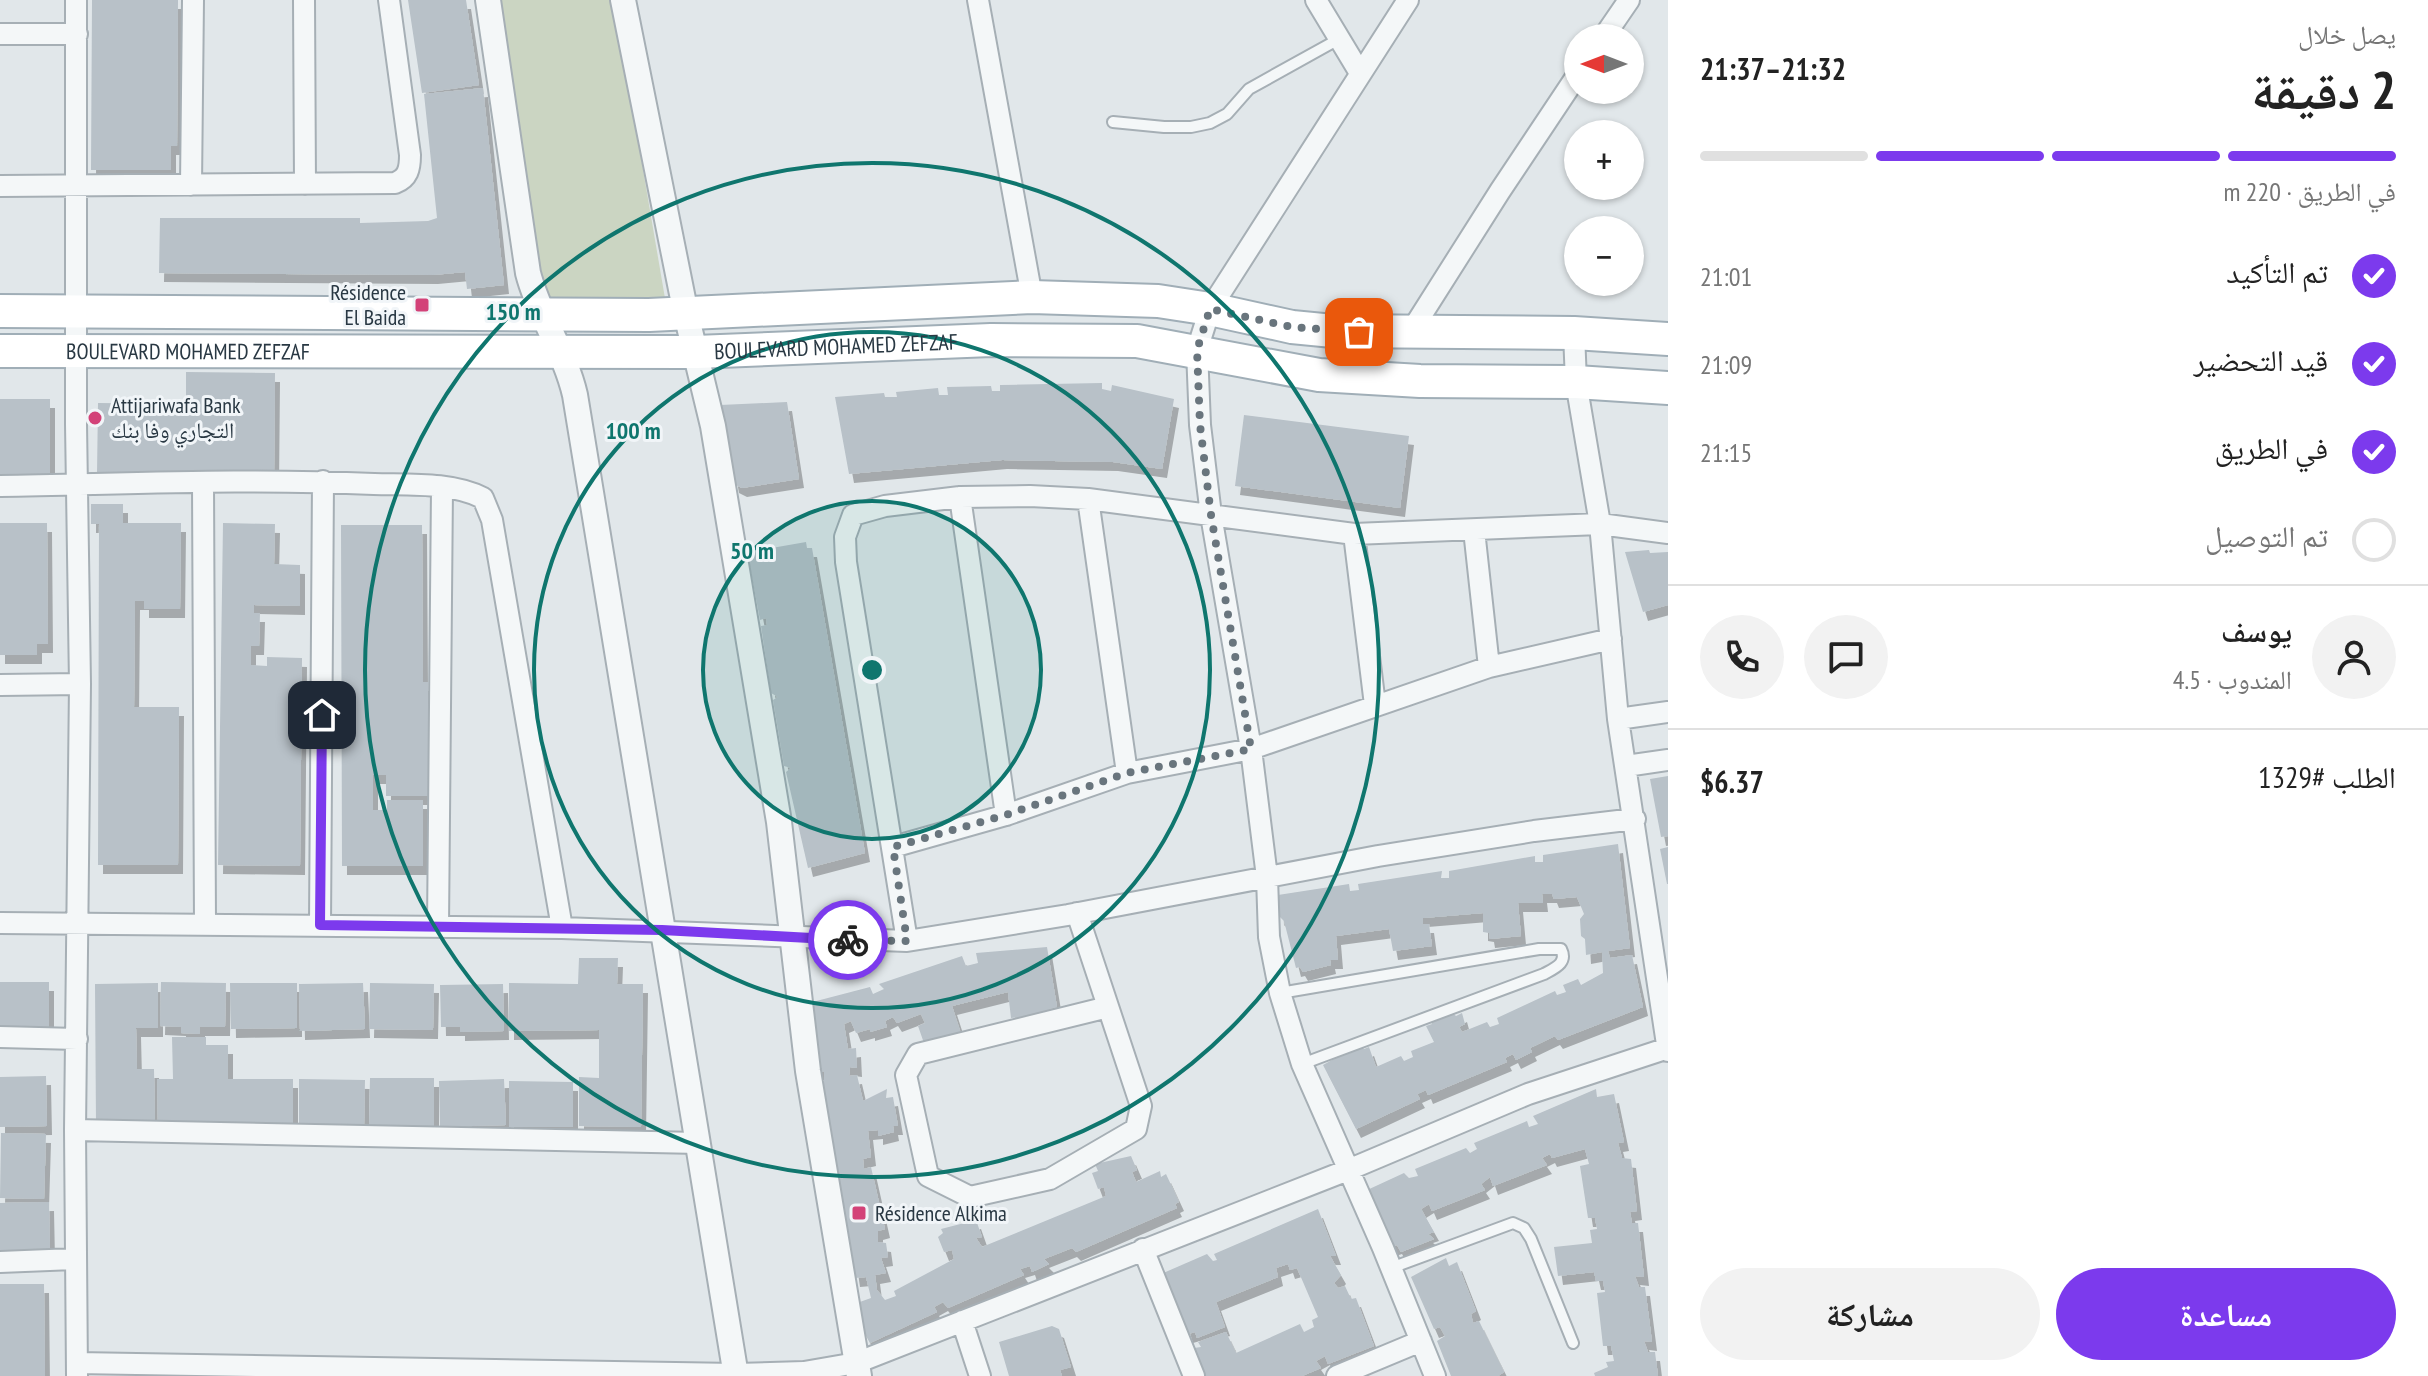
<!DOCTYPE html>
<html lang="ar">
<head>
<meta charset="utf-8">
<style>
	:root { --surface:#fff; --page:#f2f2f2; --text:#222; --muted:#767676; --line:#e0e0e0; --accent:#7c3aed }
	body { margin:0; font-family:"PT Sans Narrow","Noto Naskh Arabic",sans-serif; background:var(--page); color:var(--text); direction:rtl; height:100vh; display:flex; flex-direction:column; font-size:30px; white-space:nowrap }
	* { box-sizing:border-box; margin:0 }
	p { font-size:26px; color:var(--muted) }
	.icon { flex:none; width:44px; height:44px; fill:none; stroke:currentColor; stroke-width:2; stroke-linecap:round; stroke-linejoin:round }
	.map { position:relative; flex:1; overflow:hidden; direction:ltr }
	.panel { display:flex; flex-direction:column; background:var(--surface); width:760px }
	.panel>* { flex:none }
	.needle { width:52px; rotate:270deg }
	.fabs { position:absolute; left:1564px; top:24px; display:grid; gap:16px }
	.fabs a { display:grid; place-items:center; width:80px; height:80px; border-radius:50%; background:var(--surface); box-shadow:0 2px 6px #0004; font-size:40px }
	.pin { position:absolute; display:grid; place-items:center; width:68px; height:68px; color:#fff; margin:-34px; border-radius:16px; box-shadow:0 4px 12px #0006 }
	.courier { position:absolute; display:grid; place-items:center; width:80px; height:80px; margin:-40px; border:6px solid #7c3aed; border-radius:50%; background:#fff; color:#222; box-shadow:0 2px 10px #0007 }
	.overview em { font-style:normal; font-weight:700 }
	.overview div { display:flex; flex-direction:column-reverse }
	.overview { display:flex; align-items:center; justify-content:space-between; height:136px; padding:0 32px }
	h1 { font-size:52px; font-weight:700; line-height:60px }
	.bar { display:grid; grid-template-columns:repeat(4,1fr); gap:12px 8px; align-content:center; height:96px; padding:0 32px }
	.bar i { height:10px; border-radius:6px; background:var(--line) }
	.bar .on { background:var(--accent) }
	.bar p { grid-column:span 4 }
	.line { display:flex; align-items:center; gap:20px; padding:0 32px; border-top:2px solid var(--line) }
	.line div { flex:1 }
	.round { display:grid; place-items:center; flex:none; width:84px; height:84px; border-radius:42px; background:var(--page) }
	ol { padding:0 32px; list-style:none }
	li { display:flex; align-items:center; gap:24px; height:88px }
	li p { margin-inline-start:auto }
	li .icon { padding:8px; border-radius:50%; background:var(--accent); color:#fff; stroke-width:4 }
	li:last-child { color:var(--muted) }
	li i { width:44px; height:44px; border:4px solid var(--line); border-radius:50% }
	.action { display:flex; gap:16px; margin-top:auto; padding:16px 32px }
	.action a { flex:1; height:92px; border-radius:48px; background:var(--accent); color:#fff; font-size:32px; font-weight:700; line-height:92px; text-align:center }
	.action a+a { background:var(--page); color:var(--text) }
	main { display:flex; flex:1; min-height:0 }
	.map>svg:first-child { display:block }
</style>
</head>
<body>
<main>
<section class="panel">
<div class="overview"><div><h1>2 دقيقة</h1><p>يصل خلال</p></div><em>21:32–21:37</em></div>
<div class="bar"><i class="on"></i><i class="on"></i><i class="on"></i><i></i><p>في الطريق · 220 m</p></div>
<ol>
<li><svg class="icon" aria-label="check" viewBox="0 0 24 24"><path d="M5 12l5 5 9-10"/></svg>تم التأكيد<p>21:01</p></li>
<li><svg class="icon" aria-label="check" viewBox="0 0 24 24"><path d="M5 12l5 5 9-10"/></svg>قيد التحضير<p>21:09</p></li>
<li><svg class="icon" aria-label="check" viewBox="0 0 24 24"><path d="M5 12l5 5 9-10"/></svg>في الطريق<p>21:15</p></li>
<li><i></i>تم التوصيل</li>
</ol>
<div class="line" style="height:144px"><a class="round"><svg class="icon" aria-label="person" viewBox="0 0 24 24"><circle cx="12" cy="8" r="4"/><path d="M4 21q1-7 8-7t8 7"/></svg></a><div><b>يوسف</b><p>المندوب · 4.5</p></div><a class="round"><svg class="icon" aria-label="chat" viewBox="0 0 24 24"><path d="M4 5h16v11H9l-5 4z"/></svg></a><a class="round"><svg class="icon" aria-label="phone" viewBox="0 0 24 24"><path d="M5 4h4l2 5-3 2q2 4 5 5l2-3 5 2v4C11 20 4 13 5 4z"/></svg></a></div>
<div class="line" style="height:104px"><div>الطلب #1329</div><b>$6.37</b></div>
<div class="action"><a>مساعدة</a><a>مشاركة</a></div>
</section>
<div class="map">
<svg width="1668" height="1376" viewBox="0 0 1668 1376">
	<defs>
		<filter id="shadow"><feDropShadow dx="5" dy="9" stdDeviation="0" flood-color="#0004"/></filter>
	</defs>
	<rect width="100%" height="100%" fill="#e1e7ea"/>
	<path fill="#cbd5c2" d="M477,0H614L667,310H532Z"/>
	<path fill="#b8c1c8" filter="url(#shadow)" d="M92,0H178L177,146H171V170H91Z
		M408,0H466L479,85L422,93Z
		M483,88L504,285L467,289L465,272L433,275L159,273L160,218H360V223L428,221L437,218L424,94Z
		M186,372L275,373L274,477L97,474L98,403L186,404Z
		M1102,383V389L1111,391L1112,385L1174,399L1162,469L1113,462L1002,460L849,474L835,397L884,393L885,397H897L896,392L938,388L939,395H948L947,387L991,386L992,391H1000V385Z
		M0,399H50V475L0,474Z
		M787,402L799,479L742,488L734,484L720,405Z
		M1244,415L1409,436L1400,508L1235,486Z
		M91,504H123V523H181L180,609H144V601H135L134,707H179L178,865H98L99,524H91Z
		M0,523H47L48,644H37V655H0Z
		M223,523L275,524L274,564L300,565V606L254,605V613H260L259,646H251V665L267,666V657L302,658L300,866L218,865Z
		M341,525H422L423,682H428V796H386V775H373V810H387V800H423V866H342Z
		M806,542L807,548H812L865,853L808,868L786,772L791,768L784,766L773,700L778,697L771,693L761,626L767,625L766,618L760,620L748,556L755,555L754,551Z
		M1649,550L1650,553L1668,552V605L1643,612L1625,552Z
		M1668,776V836L1661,837L1650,779Z
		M1618,844L1630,948L1608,951L1610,958L1632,955L1643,1007L1558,1040L1555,1036L1530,1048L1532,1052L1516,1060L1513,1054L1505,1058L1507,1062L1428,1095L1426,1090L1417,1094L1420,1099L1356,1129L1323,1065L1332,1060L1330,1056L1361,1045L1364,1049L1369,1047L1376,1067L1401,1056L1404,1061L1413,1057L1411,1051L1434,1042L1426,1026L1432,1024L1430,1020L1453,1013L1456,1016L1462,1013L1465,1024L1459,1027L1462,1032L1487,1022L1490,1027L1499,1024L1497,1018L1555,991L1557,995L1566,992L1563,985L1578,979L1581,985L1603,973L1602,952L1586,955L1585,939L1581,936L1580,919L1584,914L1577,897L1554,899L1552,894H1542L1543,903H1518L1521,936L1490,939L1489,933L1483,932V913L1423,918V924H1429L1432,946L1393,951L1389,929L1336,936L1338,960H1330L1331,965L1303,972L1300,967L1296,968L1284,921L1279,916L1278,895L1349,884L1350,891L1359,890L1358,884L1442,871L1441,878H1449V871L1535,856V862H1543V855Z
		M1668,847V884H1667L1660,849Z
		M1047,947L1057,1007L1049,1009L1051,1014L1020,1022L1021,1017L1011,1018L1008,992L952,1006L962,1037L925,1046L918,1026L925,1023L921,1014L897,1023L893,1017L885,1021L887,1027L870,1032V1029L856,1033L851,1021L844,1024L848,1049L856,1048L857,1068L850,1067L849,1076L857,1075L863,1101L887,1089L886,1098L893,1097L898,1126H893L894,1132L878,1136V1130L868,1131L871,1157L863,1159L864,1169L871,1167L885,1229L878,1231V1242L886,1243L888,1257L881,1258L886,1273L875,1275L877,1290L885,1300L896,1296L894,1291L954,1259L952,1250L944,1252L938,1237L943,1233L941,1229L976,1220L982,1237L976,1238L982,1247L1106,1196L1104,1187L1098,1189L1092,1173L1098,1171L1095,1164L1131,1156L1137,1170L1132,1172L1136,1182L1160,1171L1161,1177L1166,1174L1179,1202L1175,1204L1177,1208L1076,1252L1072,1248L1044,1259L1049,1264L1032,1272L1030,1266L1020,1269L1024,1275L948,1308L943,1302L934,1307L937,1312L870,1343L857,1319L862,1316L857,1303L871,1298L866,1277L855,1278L853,1264H846L850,1236L842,1237L840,1221L846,1220L836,1166L830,1165L816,1082H824V1072L818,1071L801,1005L870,987L873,994L884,989L879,984L962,956L966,966L978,963L976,953Z
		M579,958H618L617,984H643L641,1127L579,1126V1077L599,1078V1030L509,1031V983L578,984Z
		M0,982H49V1028H0Z
		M161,982L226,983L225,1027H200V1034L181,1033V1027L160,1026Z
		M158,983V1028H136L137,1069H154L155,1124L96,1125L95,984Z
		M230,983H297V1028L231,1029Z
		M363,983L365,1029L300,1031L299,984Z
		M370,983L434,984L433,1030L369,1029Z
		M503,984L504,1031L460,1032V1027H441L440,985Z
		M172,1037H206V1045H228V1079H293V1124L158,1125L157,1079H173Z
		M46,1076L47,1126L0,1127V1077Z
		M370,1078H434V1126L369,1125Z
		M299,1079L365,1080L364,1126L299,1125Z
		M504,1079L506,1125L440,1127L439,1081Z
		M509,1081L573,1082V1127H509Z
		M1596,1089L1597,1097L1614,1094L1624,1142L1618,1143L1622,1158L1631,1159L1637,1211L1630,1212L1632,1223H1638L1644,1277L1635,1276L1639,1287H1645L1652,1342L1644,1341L1648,1352H1655L1658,1376H1595L1594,1373L1608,1367L1606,1362L1614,1361L1611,1346H1603L1597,1293L1605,1292L1603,1281H1596L1594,1272L1558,1276L1554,1247L1592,1243L1590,1230L1597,1229L1595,1218H1588L1580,1166L1589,1164L1585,1149L1552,1158L1550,1154L1542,1158L1547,1165L1493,1186L1490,1177L1481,1184L1485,1190L1432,1211L1429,1204L1421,1209L1434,1232L1428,1234L1434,1239L1401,1252L1397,1245L1391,1247L1365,1191L1404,1173L1409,1178L1418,1176L1415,1169L1466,1148L1470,1153L1477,1149L1474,1143L1527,1121L1529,1127L1538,1124L1533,1116Z
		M1,1133L46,1134L44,1199L0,1198Z
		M49,1202L50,1251L0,1252V1203Z
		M1318,1209L1336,1256H1330L1341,1275L1334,1283L1338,1288L1345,1286L1351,1299L1356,1298L1374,1346L1328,1364L1325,1356L1316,1361L1321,1368L1302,1376H1202L1196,1364L1201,1363L1194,1348L1201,1347L1198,1342L1226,1332L1236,1353L1300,1324L1304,1332L1314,1327L1312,1320L1318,1317L1297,1268L1290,1270L1288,1264L1276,1268L1278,1277L1216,1302L1225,1327L1197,1338L1195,1332L1188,1334L1184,1321L1179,1320L1161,1274L1207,1254L1213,1261L1217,1260L1214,1254Z
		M1446,1258L1449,1266L1457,1262L1476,1311L1471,1314L1473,1323L1479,1321L1504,1372L1498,1376H1451L1437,1341L1445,1336L1440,1327L1434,1329L1411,1277Z
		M0,1284H44L45,1376H0Z
		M1052,1326L1059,1329L1071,1367L1060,1370L1062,1376H1009L999,1342Z"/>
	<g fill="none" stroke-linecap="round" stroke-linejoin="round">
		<defs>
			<path id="service" d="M1113,122L1164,127H1191L1210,123L1227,114L1249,89L1339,39
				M1280,993L1539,949H1561C1568,963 1555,968 1544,974L1302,1064
				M1391,1268L1513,1223L1524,1228L1531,1239L1573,1343"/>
			<path id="minor" d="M76,0V424L80,684L75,1130L77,1376
				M304,0L305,184
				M978,0L1032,297
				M1316,0L1360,73
				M1408,0L1210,309L1197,350L1200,425L1211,515L1251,749L1267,877L1269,937L1280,993L1302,1064L1383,1248L1435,1376
				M0,34H77
				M1603,38L1629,0
				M191,185L193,0
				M0,186L395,183C408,178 410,169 410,155L389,0
				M1410,333L1500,191L1578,74
				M1574,333L1576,382L1600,524L1618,719L1668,1051
				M203,483L205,924
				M0,486C125,484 250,478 374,484C409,485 452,482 483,498L492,520L562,928
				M960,497L1006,815
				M1088,499L1127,773
				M1474,530L1489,667
				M1354,534L1375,705
				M0,685L80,684
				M1618,719L1668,712
				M1626,766L1668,760
				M893,847L1006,815L1127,773L1251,749L1489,667L1611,639
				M1077,913L1141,1106L1136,1129L1050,1179L970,1197L928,1176L906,1075L918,1054L1108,1007
				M0,923L562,928L907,941L1068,915L1378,856L1534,831L1635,819
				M320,925L323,481
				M438,926L442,488
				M907,941L846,562L845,537L853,515L885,506L960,497L1030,496L1088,499L1354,534L1600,524L1668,533
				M0,1037L77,1039
				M75,1130L699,1143
				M1143,1249L1194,1376
				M0,1262L74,1259
				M962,1321L980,1376
				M77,1363L736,1374L804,1372L856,1363L1348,1170L1528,1094L1668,1048
				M1337,1376L1421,1341"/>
			<path id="tertiary" d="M488,0L528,273C539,316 565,352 575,395L736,1376
				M623,0L686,314L713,426L779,822L808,1071L859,1376"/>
			<g id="primary">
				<path d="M0,311L649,315L1032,297L1158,301L1210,309L1292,327L1333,331L1574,333L1668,339"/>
				<path id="s1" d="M0,351L696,352L991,340L1137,341L1319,375L1420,381L1576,382L1668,388"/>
			</g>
		</defs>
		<use href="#service" stroke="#a6afb5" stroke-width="14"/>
		<use href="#minor" stroke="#a6afb5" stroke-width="24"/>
		<use href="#tertiary" stroke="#a6afb5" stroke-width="28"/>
		<use href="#primary" stroke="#a0aeb7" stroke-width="36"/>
		<use href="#service" stroke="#f4f7f8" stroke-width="10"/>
		<use href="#minor" stroke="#f4f7f8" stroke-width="20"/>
		<use href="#tertiary" stroke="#f4f7f8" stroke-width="24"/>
		<use href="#primary" stroke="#fff" stroke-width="32"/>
	</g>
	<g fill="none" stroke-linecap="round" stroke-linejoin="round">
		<path stroke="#69757d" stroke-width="8" stroke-dasharray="0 14.4" d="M848,940L907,941L893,847L1006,815L1127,773L1251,749L1211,515L1200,425L1197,350L1210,309L1292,327L1359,332"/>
		<path stroke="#7c3aed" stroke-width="10" d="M322,715L320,925L662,930L848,940"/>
	</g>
	<circle cx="872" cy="670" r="169" fill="#0f766e" fill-opacity=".12"/>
	<g fill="none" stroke="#0f766e" stroke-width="4">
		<circle cx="872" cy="670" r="169"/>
		<circle cx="872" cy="670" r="338"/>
		<circle cx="872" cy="670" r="507"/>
	</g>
	<g fill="#d34278" stroke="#f1f5f8" stroke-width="3">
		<rect x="414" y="297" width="16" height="16" rx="4"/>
		<circle cx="95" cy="418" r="8"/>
		<rect x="851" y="1205" width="16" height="16" rx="4"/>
	</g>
	<g text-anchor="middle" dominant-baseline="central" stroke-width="6" stroke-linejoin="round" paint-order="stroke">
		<g font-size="22" fill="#293843" stroke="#f1f5f8" text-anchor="start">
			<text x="406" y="292" text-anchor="end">Résidence<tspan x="406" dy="25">El Baida</tspan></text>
			<text x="111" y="405">Attijariwafa Bank<tspan x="111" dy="25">التجاري وفا بنك</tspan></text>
			<text x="875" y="1213">Résidence Alkima</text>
		</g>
		<g font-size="22" fill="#293843" stroke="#f1f5f8">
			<text stroke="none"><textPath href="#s1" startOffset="836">BOULEVARD MOHAMED ZEFZAF</textPath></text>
			<text stroke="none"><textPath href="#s1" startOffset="188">BOULEVARD MOHAMED ZEFZAF</textPath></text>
		</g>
	</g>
	<circle cx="872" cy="670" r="12" fill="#0f766e" stroke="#f1f5f8" stroke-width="4"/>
	<g font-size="24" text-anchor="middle" font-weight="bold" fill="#0f766e" stroke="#f1f5f8" stroke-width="6" stroke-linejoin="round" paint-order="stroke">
		<text x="513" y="320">150 m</text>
		<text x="633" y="439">100 m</text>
		<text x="752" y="559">50 m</text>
	</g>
</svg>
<div class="fabs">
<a><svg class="needle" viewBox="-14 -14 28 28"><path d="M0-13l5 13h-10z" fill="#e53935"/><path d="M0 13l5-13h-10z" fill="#767676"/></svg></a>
<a>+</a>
<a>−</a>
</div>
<div class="pin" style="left:1359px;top:332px;background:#ea580c"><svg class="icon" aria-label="bag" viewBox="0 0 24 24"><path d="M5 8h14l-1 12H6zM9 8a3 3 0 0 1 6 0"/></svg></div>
<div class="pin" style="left:322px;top:715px;background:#1f2937"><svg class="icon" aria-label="home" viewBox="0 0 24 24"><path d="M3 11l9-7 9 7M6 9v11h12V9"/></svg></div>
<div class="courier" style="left:848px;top:940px"><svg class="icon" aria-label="bike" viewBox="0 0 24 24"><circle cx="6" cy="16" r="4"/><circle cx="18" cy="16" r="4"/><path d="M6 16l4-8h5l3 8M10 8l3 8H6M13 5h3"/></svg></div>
</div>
</main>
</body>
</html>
